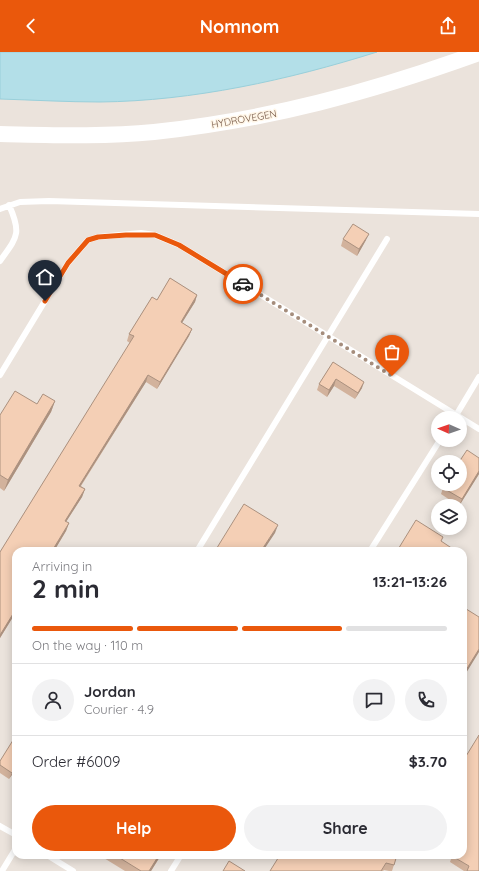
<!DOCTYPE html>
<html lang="en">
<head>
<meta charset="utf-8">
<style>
	:root { --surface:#fff; --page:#f2f2f3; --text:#2b2b33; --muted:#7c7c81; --line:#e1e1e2; --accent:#ea580c }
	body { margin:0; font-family:Quicksand,sans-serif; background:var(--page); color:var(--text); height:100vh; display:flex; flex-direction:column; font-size:15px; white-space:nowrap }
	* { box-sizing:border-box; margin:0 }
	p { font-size:13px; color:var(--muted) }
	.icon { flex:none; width:22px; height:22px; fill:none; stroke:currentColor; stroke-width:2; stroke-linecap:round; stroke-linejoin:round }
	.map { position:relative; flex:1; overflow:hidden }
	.panel { position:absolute; left:12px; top:495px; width:455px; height:312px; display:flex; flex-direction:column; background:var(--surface); border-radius:12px; box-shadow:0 2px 10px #0003 }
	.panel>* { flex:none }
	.needle { width:26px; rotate:272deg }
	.tools { position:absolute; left:431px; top:359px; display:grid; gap:8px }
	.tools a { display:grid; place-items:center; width:36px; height:36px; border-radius:50%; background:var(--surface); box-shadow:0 2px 10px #0003; font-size:20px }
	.pin { position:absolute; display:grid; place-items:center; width:34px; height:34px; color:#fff; margin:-41px -17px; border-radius:50% 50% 50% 0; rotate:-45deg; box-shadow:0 0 4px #0007 }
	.pin .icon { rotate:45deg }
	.courier { position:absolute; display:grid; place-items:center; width:40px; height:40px; margin:-20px; border:3px solid #ea580c; border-radius:50%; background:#fff; color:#222; box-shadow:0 1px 5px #0007 }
	.head em { font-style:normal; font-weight:700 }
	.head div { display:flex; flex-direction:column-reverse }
	.head { display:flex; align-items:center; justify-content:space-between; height:68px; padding:0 20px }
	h1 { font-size:26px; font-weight:700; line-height:30px }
	.bar { display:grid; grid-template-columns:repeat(4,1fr); gap:6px 4px; align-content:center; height:48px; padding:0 20px }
	.bar i { height:5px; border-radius:3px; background:var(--line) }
	.bar .selected { background:var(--accent) }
	.bar p { grid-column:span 4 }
	.line { display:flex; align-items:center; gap:10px; padding:0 20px; border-top:1px solid var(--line) }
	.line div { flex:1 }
	.round { display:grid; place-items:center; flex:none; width:42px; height:42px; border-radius:21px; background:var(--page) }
	.cta { display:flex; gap:8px; margin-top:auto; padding:8px 20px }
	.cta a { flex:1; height:46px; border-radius:24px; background:var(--accent); color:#fff; font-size:16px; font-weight:700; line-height:46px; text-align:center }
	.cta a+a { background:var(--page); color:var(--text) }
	header { display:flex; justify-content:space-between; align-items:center; height:52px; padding:0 20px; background:var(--accent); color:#fff; font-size:18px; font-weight:700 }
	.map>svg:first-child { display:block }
</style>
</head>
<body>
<header><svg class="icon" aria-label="back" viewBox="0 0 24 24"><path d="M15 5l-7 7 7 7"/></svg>Nomnom<svg class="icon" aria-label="share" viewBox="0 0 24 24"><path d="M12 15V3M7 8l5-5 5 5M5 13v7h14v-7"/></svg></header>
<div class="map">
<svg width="479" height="819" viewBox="0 0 479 819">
	<rect width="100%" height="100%" fill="#fdf2df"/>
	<path fill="#ebe3dc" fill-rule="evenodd" d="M377,0H479V819H0V47L100,50L276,28ZM438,366H460V388H438ZM438,410H460V432H438ZM438,454H460V476H438ZM16,499H463V803H16Z"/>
	<path fill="#b3dfe8" stroke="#99cfda" d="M0,0H377C288,28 193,49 100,50C67,50 33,48 0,47Z"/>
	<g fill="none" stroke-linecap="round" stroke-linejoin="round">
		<path stroke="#fff" stroke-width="6" d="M0,157L20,150L49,149L479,162
			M0,209C17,185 22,182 9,153
			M0,323L68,211L88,188L98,185L141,181L155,183L179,193L328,284L387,187
			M455,365L479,325
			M197,499L328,284L479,377
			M370,499L440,388
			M0,774L16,783
			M47,803L73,819
			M2,819L16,796
			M171,819L181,803"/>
		<path stroke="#fff" stroke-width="16" d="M0,82C51,83 103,85 154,80C268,68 371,40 479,1"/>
	</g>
	<path fill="#d2b29c" d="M343,187L366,188L357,204L341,194Z
		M170,226L197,243L195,250L182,271L192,277L189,284L157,337L146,330L81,434L85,437L82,445L66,470L69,471L66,479L54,499H16V560L0,586V500L130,291L127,289L129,282L152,245L157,248Z
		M333,310L362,336L355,347L334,334L327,345L317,338L319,332Z
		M55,349L51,360L4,439L0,436V363Z
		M479,406V422L459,454L441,442L443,436Z
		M16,686V717L9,727L0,721V709Z
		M99,803H161L151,819H125Z
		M397,803L392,819H389L384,818L383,819H270Z
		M452,804L479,819H464L450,810Z"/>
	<path fill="#ab917f" d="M369,182L366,188L357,204L359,197Z
		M197,243L195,250L178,277L181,270Z
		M192,277L189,284L157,337L160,330Z
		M148,323L146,330L76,441L79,434Z
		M336,327L334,334L327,345L329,338Z
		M364,330L362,336L355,347L358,341Z
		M55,349L51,360L4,439L8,428Z
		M479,419V422L459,454L462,447Z
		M85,437L82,445L62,476L65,469Z
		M69,471L66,479L54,499H52Z
		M278,473L275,481L263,499H261Z
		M16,557V560L0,586V583Z
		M479,597V600L463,626V623Z
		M16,714V717L9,727L12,721Z
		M159,803H161L151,819H149Z"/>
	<path fill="#f4cfb5" stroke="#ab917f" d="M353,172L369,182L359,197L343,187Z
		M170,226L197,243L181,270L192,277L160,330L148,323L79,434L85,437L65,469L69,471L52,499H16V557L0,583V500L134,284L129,282L152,245L157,248Z
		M333,310L364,330L358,341L336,327L329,338L319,332Z
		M15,339L37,352L43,342L55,349L8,428L0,423V363Z
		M467,398L479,406V419L462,447L443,436L445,432H460V410H459Z
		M244,452L278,473L261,499H215Z
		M416,468L443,485L441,489L453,497L451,499H397Z
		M463,555L479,565V597L463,623Z
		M479,683V819H467L469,814L452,804L453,803H463V709Z
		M15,685L16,686V714L12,721L0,713V709Z
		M115,803H159L149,819H141Z
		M280,803H397L394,813L386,811L381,819H270Z
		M229,809L245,819H223Z"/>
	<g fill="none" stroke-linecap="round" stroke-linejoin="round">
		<path stroke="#a58d7c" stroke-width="4" stroke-dasharray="0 7.2" d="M243,232L392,324"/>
		<path stroke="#ea580c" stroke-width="5" d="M45,249L68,211L88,188L98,185L126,183H155L179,193L243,232"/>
	</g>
	<g text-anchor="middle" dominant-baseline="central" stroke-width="3" stroke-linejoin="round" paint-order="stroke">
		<g font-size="10" fill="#755746" stroke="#fff6e7">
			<text transform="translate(244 67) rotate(-10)">HYDROVEGEN</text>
		</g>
	</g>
</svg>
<div class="tools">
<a><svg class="needle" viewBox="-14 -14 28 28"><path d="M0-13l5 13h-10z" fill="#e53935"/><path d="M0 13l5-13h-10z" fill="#7c7c81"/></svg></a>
<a><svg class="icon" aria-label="locate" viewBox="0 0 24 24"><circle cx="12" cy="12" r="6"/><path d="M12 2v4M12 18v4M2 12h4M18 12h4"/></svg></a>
<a><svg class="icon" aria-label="layers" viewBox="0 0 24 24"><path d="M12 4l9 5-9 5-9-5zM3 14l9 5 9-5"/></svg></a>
</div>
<div class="pin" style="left:392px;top:324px;background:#ea580c"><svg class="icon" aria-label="bag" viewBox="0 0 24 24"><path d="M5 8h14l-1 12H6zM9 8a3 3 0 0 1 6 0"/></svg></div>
<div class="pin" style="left:45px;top:249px;background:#1f2937"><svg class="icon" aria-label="home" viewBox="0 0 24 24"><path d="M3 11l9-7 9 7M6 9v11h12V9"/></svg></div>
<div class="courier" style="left:243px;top:232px"><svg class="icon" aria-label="car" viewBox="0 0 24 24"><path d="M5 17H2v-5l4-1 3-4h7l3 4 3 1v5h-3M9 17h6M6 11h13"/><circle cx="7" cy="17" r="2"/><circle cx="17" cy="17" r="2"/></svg></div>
<section class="panel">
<div class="head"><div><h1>2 min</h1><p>Arriving in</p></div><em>13:21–13:26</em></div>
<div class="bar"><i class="selected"></i><i class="selected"></i><i class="selected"></i><i></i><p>On the way · 110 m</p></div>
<div class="line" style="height:72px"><a class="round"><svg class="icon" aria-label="person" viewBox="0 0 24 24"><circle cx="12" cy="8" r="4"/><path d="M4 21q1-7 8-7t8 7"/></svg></a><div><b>Jordan</b><p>Courier · 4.9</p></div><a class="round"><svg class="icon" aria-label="chat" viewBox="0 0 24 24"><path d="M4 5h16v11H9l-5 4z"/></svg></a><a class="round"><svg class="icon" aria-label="phone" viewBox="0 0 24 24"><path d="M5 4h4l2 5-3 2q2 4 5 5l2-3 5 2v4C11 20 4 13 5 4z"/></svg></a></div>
<div class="line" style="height:52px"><div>Order #6009</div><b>$3.70</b></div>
<div class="cta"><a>Help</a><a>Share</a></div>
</section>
</div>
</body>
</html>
